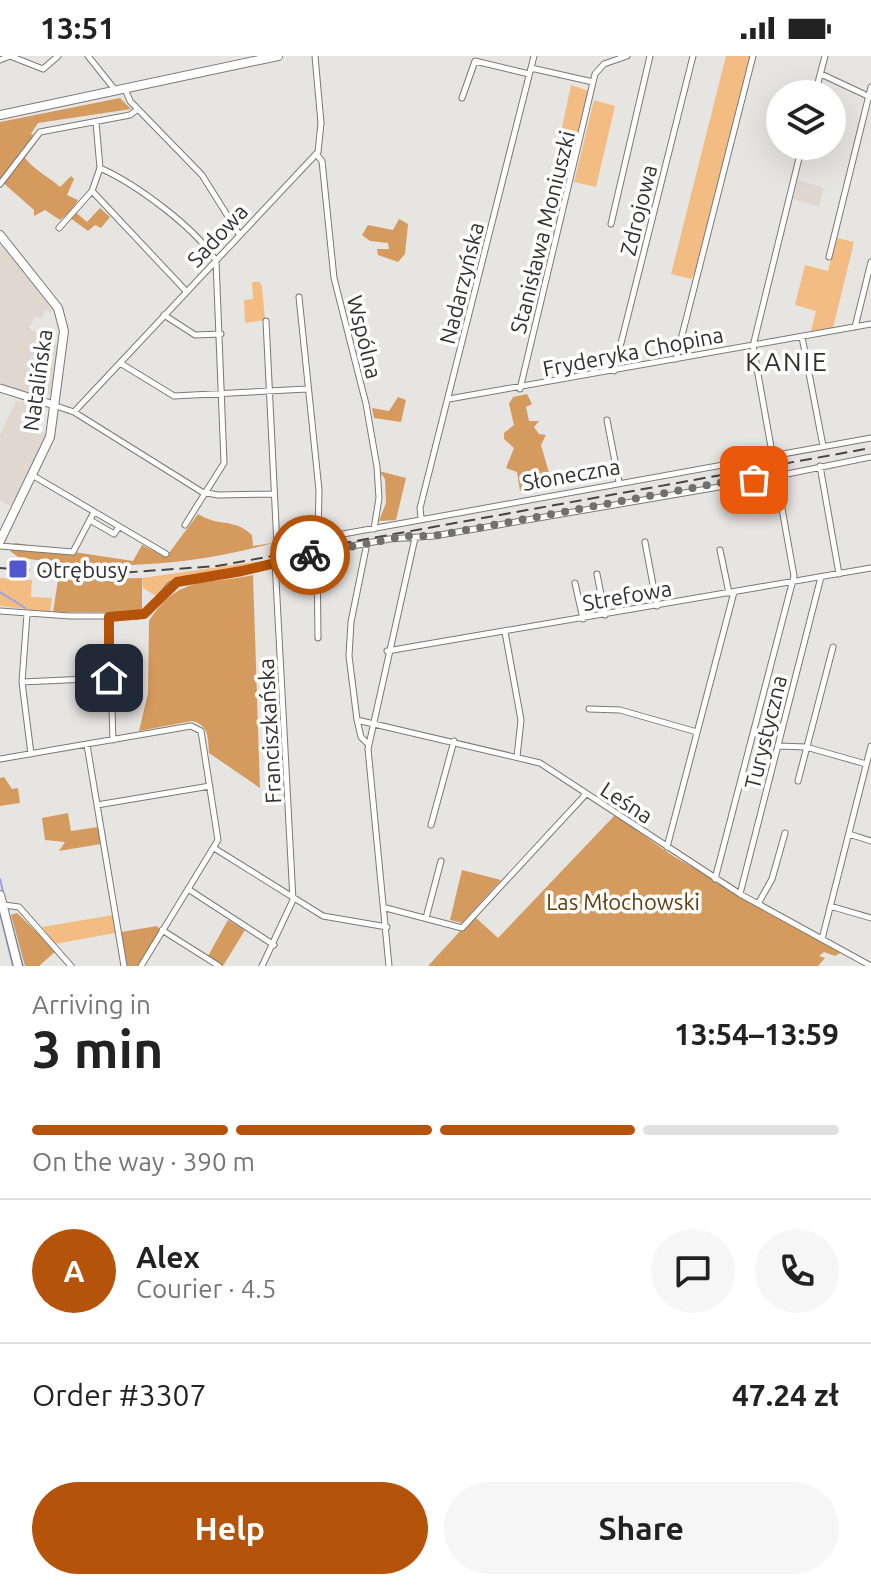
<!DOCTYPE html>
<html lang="en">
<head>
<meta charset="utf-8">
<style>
	:root { --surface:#fff; --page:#f6f6f6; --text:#222; --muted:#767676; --line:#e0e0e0; --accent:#b45309 }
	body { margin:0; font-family:Ubuntu,sans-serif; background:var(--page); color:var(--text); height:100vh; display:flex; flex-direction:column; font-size:30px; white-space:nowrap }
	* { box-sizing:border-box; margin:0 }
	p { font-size:26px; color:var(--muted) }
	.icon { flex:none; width:44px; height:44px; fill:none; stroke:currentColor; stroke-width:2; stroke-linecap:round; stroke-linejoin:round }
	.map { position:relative; height:910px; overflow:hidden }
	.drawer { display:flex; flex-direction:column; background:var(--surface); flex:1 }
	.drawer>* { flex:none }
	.buttons { position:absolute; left:766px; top:24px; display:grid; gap:16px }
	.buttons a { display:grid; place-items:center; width:80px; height:80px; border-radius:50%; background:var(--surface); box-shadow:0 8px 32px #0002; font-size:40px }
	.pin { position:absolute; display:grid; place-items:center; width:68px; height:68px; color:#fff; margin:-34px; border-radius:16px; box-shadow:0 4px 12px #0006 }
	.courier { position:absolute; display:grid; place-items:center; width:80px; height:80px; margin:-40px; border:6px solid #b45309; border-radius:50%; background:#fff; color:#222; box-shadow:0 2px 10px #0007 }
	.head em { font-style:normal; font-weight:700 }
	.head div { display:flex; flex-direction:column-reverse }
	.head { display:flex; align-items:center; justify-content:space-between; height:136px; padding:0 32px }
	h1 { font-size:52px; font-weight:700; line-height:60px }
	.bar { display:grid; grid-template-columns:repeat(4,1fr); gap:12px 8px; align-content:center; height:96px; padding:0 32px }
	.bar i { height:10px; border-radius:6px; background:var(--line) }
	.bar .on { background:var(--accent) }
	.bar p { grid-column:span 4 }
	.line { display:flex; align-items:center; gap:20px; padding:0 32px; border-top:2px solid var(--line) }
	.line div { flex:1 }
	.round { display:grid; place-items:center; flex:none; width:84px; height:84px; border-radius:42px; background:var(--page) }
	.action { display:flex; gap:16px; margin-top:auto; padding:16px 32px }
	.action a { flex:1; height:92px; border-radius:48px; background:var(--accent); color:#fff; font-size:32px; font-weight:700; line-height:92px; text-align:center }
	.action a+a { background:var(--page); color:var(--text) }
	.status { display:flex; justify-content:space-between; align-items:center; height:56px; padding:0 40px; background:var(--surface); direction:ltr }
	.status svg { height:22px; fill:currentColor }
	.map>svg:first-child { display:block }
</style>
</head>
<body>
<div class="status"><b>13:51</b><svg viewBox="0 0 49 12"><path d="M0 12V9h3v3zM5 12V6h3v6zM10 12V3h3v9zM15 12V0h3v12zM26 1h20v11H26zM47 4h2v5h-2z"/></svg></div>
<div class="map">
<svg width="871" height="910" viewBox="0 0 871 910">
	<rect width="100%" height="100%" fill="#e7e5e2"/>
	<path fill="#e0d8d0" d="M798,124L824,132L819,151L793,143Z
		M0,188L54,253L51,257L46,254L41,263L36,260L29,272L58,290L51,338L46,340L13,334L0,326Z
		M16,345L31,346L21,365L46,378L22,434L10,450L0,444V379Z"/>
	<path fill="#f3bc83" d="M726,0H751L699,209L691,223L671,218Z
		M571,29L589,35L577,85L560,81Z
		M594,44L615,50L596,131L574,126Z
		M837,182L854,186L833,272L811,275L816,255L795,249L805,209L828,215Z
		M252,226H260L262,231L265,264L245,267L244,244L253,243Z
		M283,502L237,514L176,523L156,540L143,532L142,522Z
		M0,522L32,524L31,541L52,542L50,556L0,550Z
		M113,859L115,877L55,888L42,871Z"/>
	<path fill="#d59a5d" d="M120,42L131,53L38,67L31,78L39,82L25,102C34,114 48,120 60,131L71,120L74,123L67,139L78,144L72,153L87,166L100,152L110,161L101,172L95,169L88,175L66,159L60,164L45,154L34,160V154L0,124V66Z
		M399,163L408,168L405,198L398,206L378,199L377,193H389L388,187L370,185L362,179L368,169L393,174Z
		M527,338L532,348L526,351L529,365H539L534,371L539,378L546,379L541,389L553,431L520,435L517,416L506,412L514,392L504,383V377L514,369L509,348L513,341Z
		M398,341L406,344L401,366L374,362L372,352L389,355Z
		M379,415L406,422L396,464L379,465L386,447L385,423Z
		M198,458C221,472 232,461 252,479L253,490L273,487C191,510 102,516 18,501L10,495L15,487L133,505L142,489L166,501Z
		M253,519L260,732L209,697C208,682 209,669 192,665L139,675L148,637L149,565C180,518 203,530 253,519Z
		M142,522V553L136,556H53L58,524Z
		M4,721L12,733L18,732L20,747L0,750V722Z
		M68,757L71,775L98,771L101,788L59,795L65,786L45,784L42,762Z
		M615,759L673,800L842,896L835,900L824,896L819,900L825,902L818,910H428L474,860L498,882Z
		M462,814L501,824L462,867L450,864Z
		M17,857L56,895L39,910H25L11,859Z
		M228,864L245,874L223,910L208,900Z
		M157,870L160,874L138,910H127L121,876Z"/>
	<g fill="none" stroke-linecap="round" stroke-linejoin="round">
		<path stroke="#97a2ea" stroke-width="2" d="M0,536L11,543
			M13,544L25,552
			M0,823L4,840
			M0,857L13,910
			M9,858L23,910"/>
		<defs>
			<path id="minor" d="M88,0L116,35
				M0,4L10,0L43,13L58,0
				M531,12L593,26
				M821,18L870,41
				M125,33L130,45L202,119L239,178
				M815,38L825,0
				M462,42L475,5L529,18
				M96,66L100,112
				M316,98L322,105L334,222L366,348L377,411L379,442L374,473
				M0,128L40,76L130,59L138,53
				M611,168L650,0
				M59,172L92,135
				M829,201L871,31
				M299,241L319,434L318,483
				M164,259L195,279L221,278
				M266,265L277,490L871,382
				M855,271L871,206
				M802,281L823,390
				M676,303L753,0
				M120,307L174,340L307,333
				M614,315L693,0
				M520,333L595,18L604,8L627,0
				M449,343L871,268
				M56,350L74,356L202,436L218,439L274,438
				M74,356L318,96L321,67L315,0
				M607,364L619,426
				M820,410L839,518
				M32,419L166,498
				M421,462L420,452L534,0
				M90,464L114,478L119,471
				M185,469L224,407L216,205C196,172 136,128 100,112L92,135L186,235
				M645,486L657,550
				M367,487L351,566L349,600L357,664L361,681L368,688
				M0,490L73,496L94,456
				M720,494L729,537
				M317,497L318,582
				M597,518L605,559
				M575,527L583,563
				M0,555L70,560H138L149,554L170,529L182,524L242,515L284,503L389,483L434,480L748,426L871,401
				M27,558L22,626L31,698
				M109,561L113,684
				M505,576L521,664L517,701
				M387,595L871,512
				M22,626L109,622
				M589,653L620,654L697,676
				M357,664L540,707L740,838L871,910
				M87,689L124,910
				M778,690L806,691L866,708
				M0,703L191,670L201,675L218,784L141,910
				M798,725L833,591
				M97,749L210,730
				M431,769L454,685
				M849,778L871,785
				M667,791L734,536
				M214,792L323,860L387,871
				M715,823L794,520L753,290L802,90
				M188,833L274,889
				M740,838L821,521
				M758,848L772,823L785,777
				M4,849L19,851L71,910
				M830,850L871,862
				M386,852L462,872L586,738
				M426,862L441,805
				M162,874L219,910
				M822,883L871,690
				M262,910L293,844L275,505
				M389,910L368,693L415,482"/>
			<path id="tertiary" d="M0,332L54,349"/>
			<path id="secondary" d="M0,59L278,0
				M0,179L58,252L64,275L50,381L0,485
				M0,839L18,910"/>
		</defs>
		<use href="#minor" stroke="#7b7977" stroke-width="7"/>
		<use href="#tertiary" stroke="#7b7977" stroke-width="9"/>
		<use href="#secondary" stroke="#7b7977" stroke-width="10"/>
		<use href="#minor" stroke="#fff" stroke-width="5"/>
		<use href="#tertiary" stroke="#fff" stroke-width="7"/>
		<use href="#secondary" stroke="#fff" stroke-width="8"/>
		<path stroke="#474644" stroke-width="2" stroke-dasharray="12 6" stroke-linecap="butt" d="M0,512L90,519L217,510L871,392"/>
	</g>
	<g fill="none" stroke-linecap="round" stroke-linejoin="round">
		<path stroke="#71706e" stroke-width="8" stroke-dasharray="0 14.4" d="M310,499L405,480H434L746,422L754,424"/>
		<path stroke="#b45309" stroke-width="10" d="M109,622V561L144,558L177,526L242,515L310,499"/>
	</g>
	<rect fill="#5255cc" stroke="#fff" stroke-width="3" x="8" y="503" width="20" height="20" rx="4"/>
	<g text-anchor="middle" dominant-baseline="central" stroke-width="7" stroke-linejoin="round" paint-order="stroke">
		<g font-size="22" fill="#323130" stroke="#fff">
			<text transform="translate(638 154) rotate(-76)">Zdrojowa</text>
			<text transform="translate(542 176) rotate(-76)">Stanisława Moniuszki</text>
			<text transform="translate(217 179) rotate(-47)">Sadowa</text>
			<text transform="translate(461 227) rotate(-76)">Nadarzyńska</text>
			<text transform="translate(365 281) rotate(76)">Wspólna</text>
			<text transform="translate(633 295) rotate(-11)">Fryderyka Chopina</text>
			<text transform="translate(37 324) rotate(-82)">Natalińska</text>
			<text transform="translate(571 418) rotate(-10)">Słoneczna</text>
			<text transform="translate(627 539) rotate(-10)">Strefowa</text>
			<text transform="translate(269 675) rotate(-93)">Franciszkańska</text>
			<text transform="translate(765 676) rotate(-76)">Turystyczna</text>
			<text transform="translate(627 746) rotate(33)">Leśna</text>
		</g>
		<g font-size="22" fill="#323130" stroke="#fff" text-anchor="start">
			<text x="36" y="513">Otrębusy</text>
		</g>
		<g font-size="22" fill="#633c0a" stroke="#fff">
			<text x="623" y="845">Las Młochowski</text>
		</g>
		<g font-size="26" letter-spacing="2" fill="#323130" stroke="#fff">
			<text x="787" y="305">KANIE</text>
		</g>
	</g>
</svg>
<div class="buttons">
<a><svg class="icon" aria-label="layers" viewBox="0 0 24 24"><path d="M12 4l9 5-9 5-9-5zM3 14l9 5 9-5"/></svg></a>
</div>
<div class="pin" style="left:754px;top:424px;background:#ea580c"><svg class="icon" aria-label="bag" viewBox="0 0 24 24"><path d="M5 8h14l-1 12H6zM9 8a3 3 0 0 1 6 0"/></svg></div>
<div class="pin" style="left:109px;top:622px;background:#1f2937"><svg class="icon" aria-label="home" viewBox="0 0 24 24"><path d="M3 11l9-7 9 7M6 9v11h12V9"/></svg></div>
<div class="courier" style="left:310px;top:499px"><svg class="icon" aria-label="bike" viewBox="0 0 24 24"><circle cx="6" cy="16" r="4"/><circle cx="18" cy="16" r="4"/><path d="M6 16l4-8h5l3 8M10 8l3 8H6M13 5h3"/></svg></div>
</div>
<section class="drawer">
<div class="head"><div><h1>3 min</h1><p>Arriving in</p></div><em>13:54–13:59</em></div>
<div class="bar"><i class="on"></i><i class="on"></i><i class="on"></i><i></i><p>On the way · 390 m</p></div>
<div class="line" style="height:144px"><b class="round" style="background:var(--accent);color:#fff">A</b><div><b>Alex</b><p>Courier · 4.5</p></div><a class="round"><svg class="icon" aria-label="chat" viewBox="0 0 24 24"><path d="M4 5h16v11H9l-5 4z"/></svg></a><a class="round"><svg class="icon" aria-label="phone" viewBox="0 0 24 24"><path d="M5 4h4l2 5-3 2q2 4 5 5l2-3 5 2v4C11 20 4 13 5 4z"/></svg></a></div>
<div class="line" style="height:104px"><div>Order #3307</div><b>47.24 zł</b></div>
<div class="action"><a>Help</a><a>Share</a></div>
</section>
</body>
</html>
